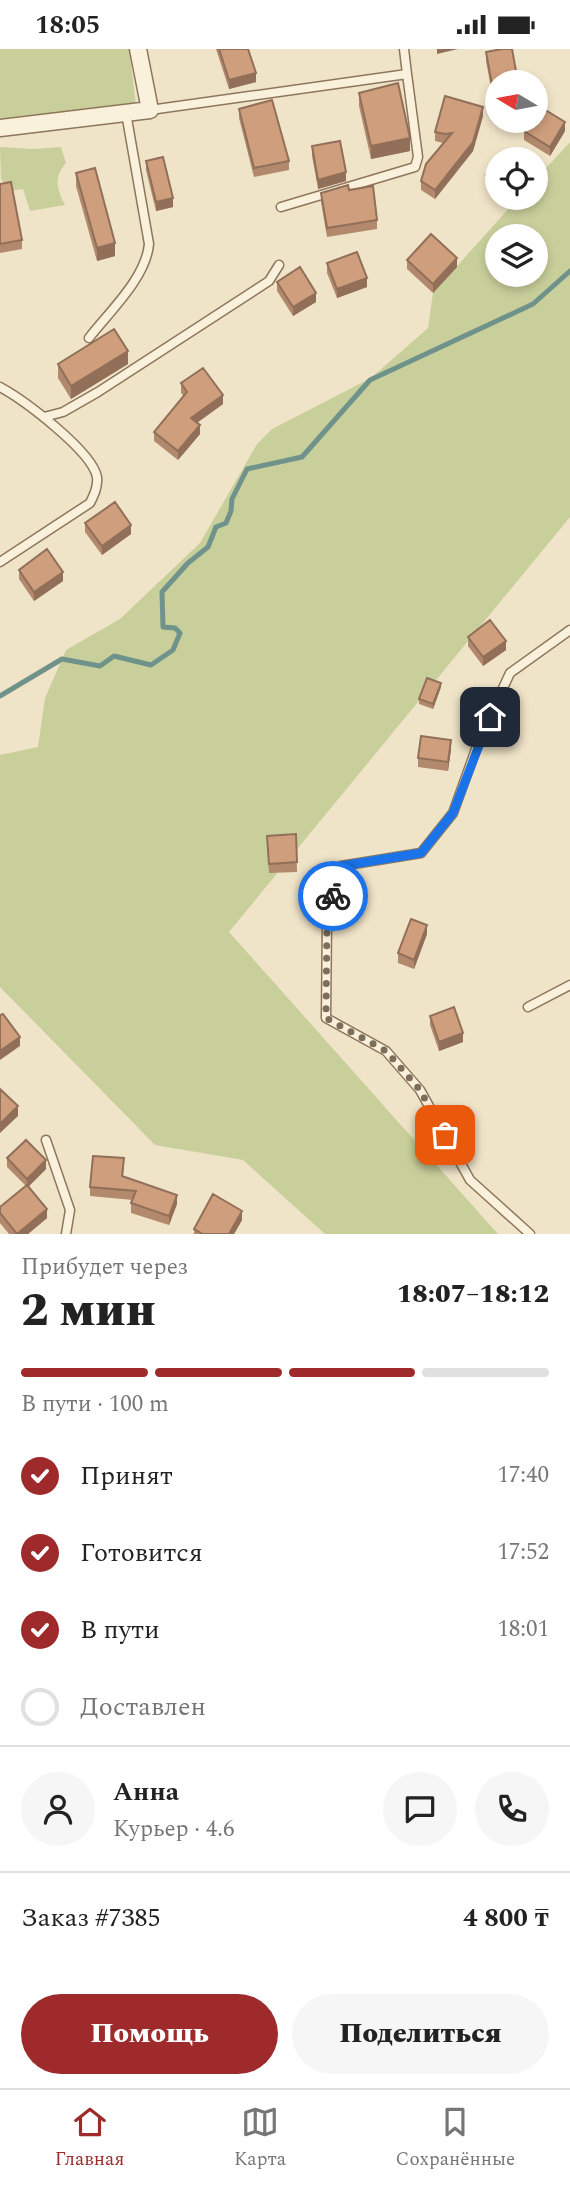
<!DOCTYPE html>
<html lang="ru">
<head>
<meta charset="utf-8">
<style>
	:root { --surface:#fff; --page:#f6f6f6; --text:#222; --muted:#767676; --line:#e0e0e0; --accent:#9e2a2b }
	body { margin:0; font-family:Spectral,serif; background:var(--page); color:var(--text); height:100vh; display:flex; flex-direction:column; font-size:26px; white-space:nowrap }
	* { box-sizing:border-box; margin:0 }
	p { font-size:23px; color:var(--muted) }
	.icon { flex:none; width:38px; height:38px; fill:none; stroke:currentColor; stroke-width:2; stroke-linecap:round; stroke-linejoin:round }
	.map { position:relative; height:1185px; overflow:hidden }
	.side { display:flex; flex-direction:column; background:var(--surface); flex:1 }
	.side>* { flex:none }
	.needle { width:46px; rotate:280deg }
	.buttons { position:absolute; left:485px; top:21px; display:grid; gap:14px }
	.buttons a { display:grid; place-items:center; width:63px; height:63px; border-radius:50%; background:var(--surface); box-shadow:0 4px 10px #0003; font-size:35px }
	.pin { position:absolute; display:grid; place-items:center; width:60px; height:60px; color:#fff; margin:-30px; border-radius:14px; box-shadow:0 4px 10px #0006 }
	.courier { position:absolute; display:grid; place-items:center; width:70px; height:70px; margin:-35px; border:5px solid #1a73e8; border-radius:50%; background:#fff; color:#222; box-shadow:0 2px 9px #0007 }
	.head em { font-style:normal; font-weight:800 }
	.head div { display:flex; flex-direction:column-reverse }
	.head { display:flex; align-items:center; justify-content:space-between; height:119px; padding:0 21px }
	h1 { font-size:46px; font-weight:800; line-height:52px }
	.bar { display:grid; grid-template-columns:repeat(4,1fr); gap:10px 7px; align-content:center; height:84px; padding:0 21px }
	.bar i { height:9px; border-radius:5px; background:var(--line) }
	.bar .active { background:var(--accent) }
	.bar p { grid-column:span 4 }
	.line { display:flex; align-items:center; gap:18px; padding:0 21px; border-top:2px solid var(--line) }
	.line div { flex:1 }
	.round { display:grid; place-items:center; flex:none; width:74px; height:74px; border-radius:37px; background:var(--page) }
	ol { padding:0 21px; list-style:none }
	li { display:flex; align-items:center; gap:21px; height:77px }
	li p { margin-inline-start:auto }
	li .icon { padding:7px; border-radius:50%; background:var(--accent); color:#fff; stroke-width:4 }
	li:last-child { color:var(--muted) }
	li i { width:38px; height:38px; border:4px solid var(--line); border-radius:50% }
	.cta { display:flex; gap:14px; margin-top:auto; padding:14px 21px }
	.cta a { flex:1; height:80px; border-radius:42px; background:var(--accent); color:#fff; font-size:28px; font-weight:800; line-height:80px; text-align:center }
	.cta a+a { background:var(--page); color:var(--text) }
	.status { display:flex; justify-content:space-between; align-items:center; height:49px; padding:0 35px; background:var(--surface); direction:ltr }
	.status svg { height:19px; fill:currentColor }
	.tab-bar { display:flex; justify-content:space-around; align-items:center; height:98px; border-top:2px solid var(--line); background:var(--surface); font-size:19px; color:var(--muted) }
	.tab-bar a { display:grid; justify-items:center; gap:4px }
	.tab-bar .active { color:var(--accent) }
	.map>svg:first-child { display:block }
</style>
</head>
<body>
<div class="status"><b>18:05</b><svg viewBox="0 0 49 12"><path d="M0 12V9h3v3zM5 12V6h3v6zM10 12V3h3v9zM15 12V0h3v12zM26 1h20v11H26zM47 4h2v5h-2z"/></svg></div>
<div class="map">
<svg width="570" height="1185" viewBox="0 0 570 1185">
	<rect width="100%" height="100%" fill="#f0e4c8"/>
	<path fill="#c9cf9b" fill-rule="evenodd" d="M0,0H129L136,55L0,70Z
		M570,93V468L229,883L498,1185H325L243,1111L155,1096L0,938V706L38,698L45,649L66,601L120,570L200,494L257,395L272,380L371,329L428,279L433,244L518,149H536V130ZM497,187H536V226H497Z
		M0,98L33,100L61,98L66,114C53,129 57,140 65,156L30,162L23,140L11,142L1,130Z"/>
	<g fill="none" stroke-linecap="round" stroke-linejoin="round">
		<path stroke="#6f938a" stroke-width="5" d="M0,647L62,610L100,617L114,607L151,616L173,601L180,584L175,579L163,578L162,543L188,514L208,498L216,478L226,474L231,462L232,450L247,420L302,408L370,331L533,255L570,222"/>
		<defs>
			<path id="lane" d="M404,0L407,25
				M150,61L407,25L418,108L415,118L281,158
				M89,289C109,263 146,229 149,195L126,64
				M0,338C24,351 92,402 97,428C98,438 94,446 90,454L0,513
				M44,368L63,363L98,343L269,232L279,216
				M528,958L570,936
				M46,1091L70,1161L66,1185
				M530,1185L470,1131L420,1041L386,1002L326,969L327,872L341,817L421,804L453,764L480,689L510,624L570,581"/>
			<path id="street" d="M0,79L150,61L138,0"/>
		</defs>
		<use href="#lane" stroke="#8d765c" stroke-width="11"/>
		<use href="#street" stroke="#8d765c" stroke-width="19"/>
		<use href="#lane" stroke="#faf1dc" stroke-width="8"/>
		<use href="#street" stroke="#faf1dc" stroke-width="16"/>
	</g>
	<path fill="#b2896c" d="M216,0H248L256,33L229,40Z
		M486,3L497,33V55H494L486,12Z
		M359,44L410,102L371,110L359,57Z
		M239,60L289,112V121L254,128L239,69Z
		M483,67L473,102L435,150L421,141V132L443,94L435,92V83Z
		M524,82H565L550,107L524,91Z
		M312,97L346,132L318,140L312,107Z
		M146,112L173,158L156,162L146,121Z
		M497,114V145L486,135V126Z
		M76,124L115,207L97,212L76,137Z
		M0,135L22,191V200L0,204Z
		M349,141L377,171V180L327,188L321,153V144Z
		M501,149H518L510,157Z
		M407,211L457,218L433,244L407,220Z
		M327,214L367,238L337,249L327,224Z
		M277,233L316,253L293,267L277,242Z
		M58,315H128L71,350L58,329Z
		M181,334L223,355L197,374L200,385L178,411L154,392V383L184,347L181,344Z
		M85,474L131,485L102,506L85,483Z
		M19,521L63,532L34,552L19,530Z
		M468,588L506,601L483,617L468,597Z
		M441,638L433,660L419,655V650Z
		M451,700L448,722L418,718V709Z
		M296,785L297,823L269,824L267,796Z
		M427,885L414,920L398,914V904Z
		M430,967L463,993L439,1002L430,976Z
		M7,1109L46,1120L29,1137L47,1169L28,1185H9L0,1174V1158L26,1137L7,1118Z
		M124,1118L123,1128L177,1155L169,1176L131,1164V1154L133,1151L90,1147V1138Z
		M242,1171L234,1185H194V1180Z"/>
	<path fill="#916f58" d="M437,0H458L437,5Z
		M256,24V33L229,40V31Z
		M483,58V67L473,102L435,150V141Z
		M565,73V82L550,107V98Z
		M410,89V102L371,110V97Z
		M346,123V132L318,140V131Z
		M173,149V158L156,162V153Z
		M510,149H518L510,157Z
		M115,194V207L97,212V199Z
		M457,209V218L433,244V235Z
		M367,229V238L337,249V240Z
		M316,244V253L293,267V258Z
		M128,302V315L71,350V337Z
		M223,346V355L191,378V369Z
		M200,376V385L178,411V402Z
		M131,476V485L102,506V497Z
		M63,523V532L34,552V543Z
		M506,592V601L483,617V608Z
		M441,634V638L433,660V655Z
		M451,691V700L448,722V713Z
		M427,876V885L414,920V911Z
		M463,984V993L439,1002V993Z
		M20,988V997L0,1011V1002Z
		M18,1057V1067L0,1084V1075Z
		M46,1111V1120L27,1139V1130Z
		M177,1146V1155L169,1176V1167Z
		M47,1160V1169L28,1185H17Z
		M242,1162V1171L234,1185H229Z"/>
	<path fill="#cf9f7d" stroke="#916f58" stroke-width="2" d="M219,0H248L256,24L229,31Z
		M502,0H512L518,33H497V46H494L486,3Z
		M398,34L410,89L371,97L359,44Z
		M445,47L483,58L473,93L435,141L421,132L426,115L452,84L445,85L435,83Z
		M272,51L289,112L254,119L239,60Z
		M537,59H542L565,73L550,98L524,82L530,72H536V62Z
		M340,92L346,123L318,131L312,97Z
		M505,106L510,110H501Z
		M163,108L173,149L156,153L146,112Z
		M497,114V136L486,126Z
		M95,119L115,194L97,199L76,124Z
		M11,133L22,191L0,195V135Z
		M348,136L349,141L373,137L377,171L327,179L321,144Z
		M431,185L457,209L433,235L407,211Z
		M357,203L367,229L337,240L327,214Z
		M300,218L316,244L293,258L277,233Z
		M114,280L128,302L71,337L58,315Z
		M203,319L223,346L191,369L200,376L178,402L154,383L187,343L181,334Z
		M115,453L131,476L102,497L85,474Z
		M47,500L63,523L34,543L19,521Z
		M490,571L506,592L483,608L468,588Z
		M427,629L441,634L433,655L419,650Z
		M421,687L451,691L448,713L418,709Z
		M296,785L297,813L269,815L267,787Z
		M411,870L427,876L414,911L398,904Z
		M454,958L463,984L439,993L430,967Z
		M3,965L20,988L0,1002V966Z
		M0,1040L18,1057L0,1075Z
		M26,1091L46,1111L27,1130L7,1109Z
		M93,1107L124,1109L122,1127L177,1146L169,1167L131,1154L136,1142L90,1138Z
		M27,1136L47,1160L17,1185L0,1164V1158Z
		M213,1145L242,1162L229,1185H203L194,1180Z"/>
	<g fill="none" stroke-linecap="round" stroke-linejoin="round">
		<path stroke="#7c6e5b" stroke-width="7" stroke-dasharray="0 12.6" d="M333,847L327,872L326,969L386,1002L420,1041L445,1086"/>
		<path stroke="#1a73e8" stroke-width="9" d="M333,847L341,817L421,804L453,764L490,668"/>
	</g>
</svg>
<div class="buttons">
<a><svg class="needle" viewBox="-14 -14 28 28"><path d="M0-13l5 13h-10z" fill="#e53935"/><path d="M0 13l5-13h-10z" fill="#767676"/></svg></a>
<a><svg class="icon" aria-label="locate" viewBox="0 0 24 24"><circle cx="12" cy="12" r="6"/><path d="M12 2v4M12 18v4M2 12h4M18 12h4"/></svg></a>
<a><svg class="icon" aria-label="layers" viewBox="0 0 24 24"><path d="M12 4l9 5-9 5-9-5zM3 14l9 5 9-5"/></svg></a>
</div>
<div class="pin" style="left:445px;top:1086px;background:#ea580c"><svg class="icon" aria-label="bag" viewBox="0 0 24 24"><path d="M5 8h14l-1 12H6zM9 8a3 3 0 0 1 6 0"/></svg></div>
<div class="pin" style="left:490px;top:668px;background:#1f2937"><svg class="icon" aria-label="home" viewBox="0 0 24 24"><path d="M3 11l9-7 9 7M6 9v11h12V9"/></svg></div>
<div class="courier" style="left:333px;top:847px"><svg class="icon" aria-label="bike" viewBox="0 0 24 24"><circle cx="6" cy="16" r="4"/><circle cx="18" cy="16" r="4"/><path d="M6 16l4-8h5l3 8M10 8l3 8H6M13 5h3"/></svg></div>
</div>
<section class="side">
<div class="head"><div><h1>2 мин</h1><p>Прибудет через</p></div><em>18:07–18:12</em></div>
<div class="bar"><i class="active"></i><i class="active"></i><i class="active"></i><i></i><p>В пути · 100 m</p></div>
<ol>
<li><svg class="icon" aria-label="check" viewBox="0 0 24 24"><path d="M5 12l5 5 9-10"/></svg>Принят<p>17:40</p></li>
<li><svg class="icon" aria-label="check" viewBox="0 0 24 24"><path d="M5 12l5 5 9-10"/></svg>Готовится<p>17:52</p></li>
<li><svg class="icon" aria-label="check" viewBox="0 0 24 24"><path d="M5 12l5 5 9-10"/></svg>В пути<p>18:01</p></li>
<li><i></i>Доставлен</li>
</ol>
<div class="line" style="height:126px"><a class="round"><svg class="icon" aria-label="person" viewBox="0 0 24 24"><circle cx="12" cy="8" r="4"/><path d="M4 21q1-7 8-7t8 7"/></svg></a><div><b>Анна</b><p>Курьер · 4.6</p></div><a class="round"><svg class="icon" aria-label="chat" viewBox="0 0 24 24"><path d="M4 5h16v11H9l-5 4z"/></svg></a><a class="round"><svg class="icon" aria-label="phone" viewBox="0 0 24 24"><path d="M5 4h4l2 5-3 2q2 4 5 5l2-3 5 2v4C11 20 4 13 5 4z"/></svg></a></div>
<div class="line" style="height:91px"><div>Заказ #7385</div><b>4 800 ₸</b></div>
<div class="cta"><a>Помощь</a><a>Поделиться</a></div>
</section>
<nav class="tab-bar">
<a class="active"><svg class="icon" aria-label="home" viewBox="0 0 24 24"><path d="M3 11l9-7 9 7M6 9v11h12V9"/></svg>Главная</a>
<a><svg class="icon" aria-label="map" viewBox="0 0 24 24"><path d="M3 6l6-2 6 2 6-2v14l-6 2-6-2-6 2zM9 4v14M15 6v14"/></svg>Карта</a>
<a><svg class="icon" aria-label="saved" viewBox="0 0 24 24"><path d="M7 4h10v16l-5-4-5 4z"/></svg>Сохранённые</a>
</nav>
</body>
</html>
